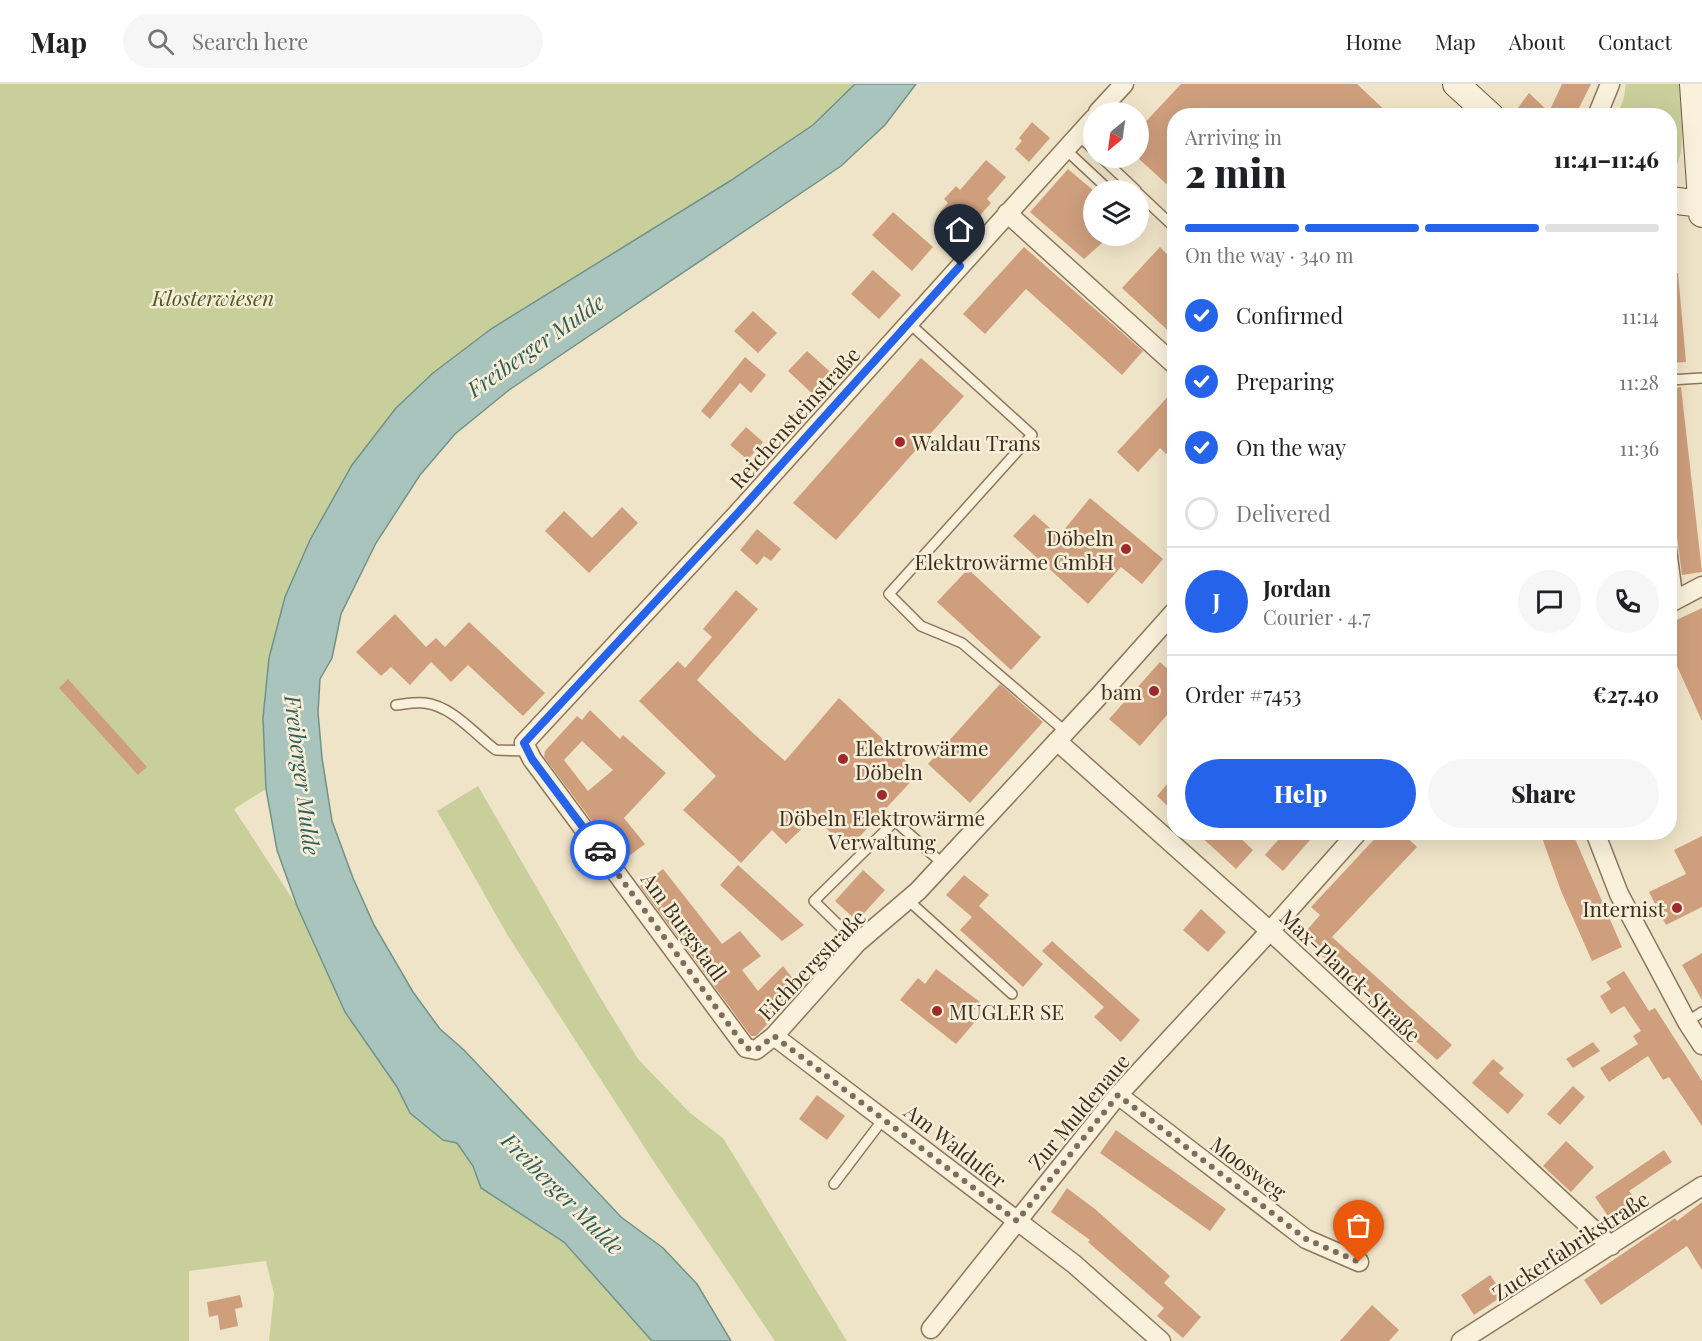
<!DOCTYPE html>
<html lang="en">
<head>
<meta charset="utf-8">
<style>
	:root { --surface:#fff; --page:#f6f6f6; --text:#202124; --muted:#757577; --line:#e0e0e0; --accent:#2563eb }
	body { margin:0; font-family:"Playfair Display",serif; background:var(--page); color:var(--text); height:100vh; display:flex; flex-direction:column; font-size:22px; white-space:nowrap }
	* { box-sizing:border-box; margin:0 }
	p { font-size:20px; color:var(--muted) }
	.icon { flex:none; width:33px; height:33px; fill:none; stroke:currentColor; stroke-width:2; stroke-linecap:round; stroke-linejoin:round }
	.map { position:relative; flex:1; overflow:hidden }
	.sheet { position:absolute; left:1167px; top:24px; width:510px; height:732px; display:flex; flex-direction:column; background:var(--surface); border-radius:24px; box-shadow:0 6px 24px #0002 }
	.sheet>* { flex:none }
	.needle { width:39px; rotate:209deg }
	.tools { position:absolute; left:1083px; top:18px; display:grid; gap:12px }
	.tools a { display:grid; place-items:center; width:66px; height:66px; border-radius:50%; background:var(--surface); box-shadow:0 6px 24px #0002; font-size:30px }
	.pin { position:absolute; display:grid; place-items:center; width:51px; height:51px; color:#fff; margin:-62px -26px; border-radius:50% 50% 50% 0; rotate:-45deg; box-shadow:0 0 6px #0007 }
	.pin .icon { rotate:45deg }
	.courier { position:absolute; display:grid; place-items:center; width:60px; height:60px; margin:-30px; border:4px solid #2563eb; border-radius:50%; background:#fff; color:#222; box-shadow:0 2px 8px #0007 }
	.headline em { font-style:normal; font-weight:800 }
	.headline div { display:flex; flex-direction:column-reverse }
	.headline { display:flex; align-items:center; justify-content:space-between; height:102px; padding:0 18px }
	h1 { font-size:39px; font-weight:800; line-height:45px }
	.bar { display:grid; grid-template-columns:repeat(4,1fr); gap:9px 6px; align-content:center; height:72px; padding:0 18px }
	.bar i { height:8px; border-radius:4px; background:var(--line) }
	.bar .active { background:var(--accent) }
	.bar p { grid-column:span 4 }
	.line { display:flex; align-items:center; gap:15px; padding:0 18px; border-top:2px solid var(--line) }
	.line div { flex:1 }
	.round { display:grid; place-items:center; flex:none; width:63px; height:63px; border-radius:32px; background:var(--page) }
	ol { padding:0 18px; list-style:none }
	li { display:flex; align-items:center; gap:18px; height:66px }
	li p { margin-inline-start:auto }
	li .icon { padding:6px; border-radius:50%; background:var(--accent); color:#fff; stroke-width:4 }
	li:last-child { color:var(--muted) }
	li i { width:33px; height:33px; border:3px solid var(--line); border-radius:50% }
	.primary-button { display:flex; gap:12px; margin-top:auto; padding:12px 18px }
	.primary-button a { flex:1; height:69px; border-radius:36px; background:var(--accent); color:#fff; font-size:24px; font-weight:800; line-height:69px; text-align:center }
	.primary-button a+a { background:var(--page); color:var(--text) }
	header { display:flex; align-items:center; gap:36px; box-sizing:border-box; height:84px; padding:0 30px; background:var(--surface); border-bottom:2px solid var(--line) }
	header strong { font-size:28px }
	nav { display:flex; gap:33px; margin-inline-start:auto; font-size:21px }
	.search { width:420px; height:54px; background:var(--page); display:flex; align-items:center; gap:15px; box-sizing:border-box; padding:0 21px; border-radius:33px; color:var(--muted); font-size:22px }
	.map>svg:first-child { display:block }
</style>
</head>
<body>
<header>
<strong>Map</strong>
<div class="search"><svg class="icon" aria-label="search" viewBox="0 0 24 24"><circle cx="10" cy="10" r="6"/><path d="M15 15l6 6"/></svg>Search here</div>
<nav><a>Home</a><a>Map</a><a>About</a><a>Contact</a></nav>
</header>
<div class="map">
<svg width="1702" height="1257" viewBox="0 0 1702 1257">
	<rect width="100%" height="100%" fill="#f0e4c8"/>
	<path fill="#c9cf9b" d="M0,0H855L813,41L730,97L491,245L433,289L396,324L310,456L285,513L269,574L263,634L266,705L234,725L297,822L345,928L397,1004L410,1029L442,1056L457,1058L473,1082L481,1104L564,1158L652,1257H269L274,1210L266,1177L189,1187V1257H0Z
		M1626,0H1680C1680,21 1689,78 1670,89V32L1618,31L1624,13Z
		M478,702L600,913L638,975L690,1029L723,1054L847,1257H775L654,1078L508,852L437,727Z"/>
	<path fill="#a9c4bc" stroke="#6f938a" stroke-width="1.5" d="M855,0H916L885,41L841,82L509,306L455,350L420,391L376,459L341,530L332,574L320,595L318,628L322,674L332,737L353,794L374,841L413,908L440,945L464,966L621,1133L663,1164L697,1200L731,1257H652L564,1158L481,1104L473,1082L457,1059L443,1056L410,1029L397,1003L345,928L297,822L277,766L266,705L263,634L269,574L285,513L310,456L352,381L396,324L433,289L491,245L730,97L813,41Z"/>
	<path fill="#cf9f7d" fill-rule="evenodd" d="M1181,0H1357L1391,32H1174V107L1138,74V46Z
		M1562,0H1591L1575,32H1512L1529,9L1549,28Z
		M1032,38L1050,54L1029,78L1015,65L1022,57L1019,54Z
		M986,76L1006,93L987,115L991,119L968,145L963,141L960,145L940,128L948,119L944,115L956,102L960,106Z
		M1068,85L1094,107V152H1110L1084,175L1030,128Z
		M893,128L933,163L912,187L872,151Z
		M1024,163L1143,267L1122,291L1026,205L985,250L963,230Z
		M1160,163L1174,177V252L1122,204Z
		M873,186L901,211L879,235L851,210Z
		M1678,189L1686,278L1670,279V190Z
		M753,227L777,249L758,269L734,247Z
		M807,267L836,293L817,314L788,287Z
		M745,273L766,291L751,309L740,299L710,335L701,327Z
		M921,274L964,312L836,456L793,419Z
		M1681,303L1702,488L1682,491L1677,453L1671,448L1670,432V305Z
		M1174,306V361L1166,370L1160,364L1138,388L1117,368Z
		M746,343L763,358L748,376L730,361Z
		M1090,414L1163,475L1142,500L1121,483L1088,520L1013,452L1034,430L1059,452Z
		M622,423L638,439L589,489L545,447L564,427L592,454Z
		M757,445L781,465L771,477L764,472L757,481L740,466Z
		M968,485L1041,553L1011,586L937,518Z
		M736,506L758,525L697,596L754,650L785,677L839,614L919,689L848,765L814,733L786,760L772,746L741,779L683,726L716,692L639,617L678,577L685,584L712,553L703,545Z
		M1702,524V637L1670,567V539Z
		M395,530L426,563L436,554L445,563L469,538L545,609L523,632L468,581L451,598L431,578L410,601L391,583L381,592L356,568Z
		M1160,578L1174,591V623L1140,662L1109,635Z
		M68,595L147,683L138,691L59,604Z
		M1000,600L1043,638L970,719L928,680Z
		M590,626L620,655L623,651L666,689L624,734L645,760L622,777L544,673L545,667L577,632L582,636ZM582,657L613,686L588,707L564,676Z
		M1174,692V728L1157,712Z
		M1196,748H1234L1253,766L1236,785Z
		M1285,748H1317L1283,787L1265,771Z
		M1381,748H1401L1417,763L1332,853L1452,961L1437,976L1301,853L1320,831L1311,823Z
		M1540,748H1572L1622,863L1592,877L1561,807Z
		M1702,752V823L1666,841L1649,808L1686,790L1674,766Z
		M738,781L804,841L782,857L720,801Z
		M663,785L722,860L740,847L761,872L742,886L758,907L783,882L801,905L756,952H751L640,802Z
		M863,786L885,806L857,837L835,817Z
		M964,791L989,811L979,822L1043,880L1023,903L960,846L972,833L946,811Z
		M1201,825L1226,848L1208,868L1183,846Z
		M1052,857L1140,936L1121,958L1094,933L1104,923L1042,867Z
		M1702,869V916L1682,881Z
		M936,885L980,918L968,934L974,939L956,960L900,916L918,894L925,900Z
		M1624,887L1649,927L1655,924L1702,997V1042L1669,993L1663,996L1648,972L1609,998L1600,984L1638,960L1633,952L1641,947L1624,922L1611,930L1600,912L1611,905L1606,898Z
		M1593,958L1600,967L1573,984L1566,975Z
		M1493,975L1504,984L1499,989L1524,1011L1508,1030L1472,999Z
		M1573,1002L1585,1013L1560,1041L1547,1030Z
		M817,1011L845,1032L827,1056L799,1035Z
		M1116,1046L1226,1125L1210,1147L1100,1069Z
		M1566,1057L1594,1083L1571,1108L1543,1082Z
		M1664,1066L1672,1078L1629,1107L1636,1117L1610,1135L1595,1113Z
		M1067,1104L1095,1125L1170,1192L1164,1199L1201,1233L1183,1254L1157,1232L1164,1224L1088,1158L1090,1156L1051,1128Z
		M1702,1118V1186L1687,1162L1601,1221L1584,1196L1675,1134L1677,1137Z
		M1490,1191L1504,1211L1474,1231L1461,1211Z
		M240,1211L243,1223L235,1225L238,1242L220,1246L218,1231L209,1233L207,1218Z
		M1372,1221L1399,1246L1389,1257H1340Z"/>
	<g fill="none" stroke-linecap="round" stroke-linejoin="round">
		<defs>
			<path id="service" d="M1078,51L1094,66
				M1065,65L1109,106
				M1102,74L1136,106
				M1138,109L1174,143
				M909,239L1032,351L889,510L921,542L962,559L1066,648
				M1670,296L1702,294
				M1670,454L1678,514
				M1670,614V616
				M396,621C405,620 415,618 425,619C454,623 474,650 496,666L528,667
				M909,817L1012,910
				M857,859L814,817L895,737L943,780
				M1687,938L1702,928
				M834,1100L884,1034"/>
			<path id="minor" d="M1098,28L1124,0
				M1597,32L1610,0
				M1094,34L736,431L524,659L532,675L746,964L756,966L774,952L857,859L918,807L1099,612L1174,528
				M1007,129L1174,280
				M1670,519L1702,502
				M1057,657L1270,847L1611,1162
				M1595,748L1619,810L1687,938L1702,961
				M774,952L1074,1180L1161,1257
				M1118,1011L1306,1155L1359,1178
				M931,1245L1118,1011L1270,847L1358,748
				M1461,1257L1702,1102"/>
			<path id="secondary" d="M1456,0L1491,32
				M1693,0L1702,130
				M1670,116L1701,120"/>
		</defs>
		<use href="#service" stroke="#8d765c" stroke-width="12"/>
		<use href="#minor" stroke="#8d765c" stroke-width="21"/>
		<use href="#secondary" stroke="#6f573f" stroke-width="28"/>
		<use href="#service" stroke="#faf1dc" stroke-width="9"/>
		<use href="#minor" stroke="#faf1dc" stroke-width="18"/>
		<use href="#secondary" stroke="#faf1dc" stroke-width="26"/>
	</g>
	<g fill="none" stroke-linecap="round" stroke-linejoin="round">
		<path stroke="#7c6e5b" stroke-width="6" stroke-dasharray="0 10.8" d="M600,766L746,964L756,966L774,952L1017,1137L1118,1011L1306,1155L1359,1178"/>
		<path stroke="#2563eb" stroke-width="8" d="M600,766L532,675L524,659L736,431L960,182"/>
	</g>
	<g fill="#9e2a2b" stroke="#f7eed8" stroke-width="2">
		<circle cx="900" cy="358" r="6"/>
		<circle cx="1126" cy="465" r="6"/>
		<circle cx="1154" cy="607" r="6"/>
		<circle cx="843" cy="675" r="6"/>
		<circle cx="882" cy="711" r="6"/>
		<circle cx="1677" cy="824" r="6"/>
		<circle cx="937" cy="927" r="6"/>
	</g>
	<g text-anchor="middle" dominant-baseline="central" stroke-width="5" stroke-linejoin="round" paint-order="stroke">
		<g font-size="21" font-style="italic" fill="#4d5a26" stroke="#f7eed8">
			<text x="213" y="213">Klosterwiesen</text>
		</g>
		<g font-size="21" fill="#3d2e20" stroke="#f7eed8">
			<text transform="translate(794 333) rotate(-48)">Reichensteinstraße</text>
			<text transform="translate(685 842) rotate(54)">Am Burgstadl</text>
			<text transform="translate(811 880) rotate(-46)">Eichbergstraße</text>
			<text transform="translate(1351 891) rotate(43)">Max-Planck-Straße</text>
			<text transform="translate(1078 1027) rotate(-50)">Zur Muldenaue</text>
			<text transform="translate(956 1061) rotate(38)">Am Waldufer</text>
			<text transform="translate(1249 1083) rotate(37)">Moosweg</text>
			<text transform="translate(1570 1161) rotate(-33)">Zuckerfabrikstraße</text>
		</g>
		<g font-size="21" fill="#3d2e20" stroke="#f7eed8" text-anchor="start">
			<text x="912" y="358">Waldau Trans</text>
			<text x="1114" y="453" text-anchor="end">Döbeln<tspan x="1114" dy="24">Elektrowärme GmbH</tspan></text>
			<text x="1142" y="607" text-anchor="end">bam</text>
			<text x="855" y="663">Elektrowärme<tspan x="855" dy="24">Döbeln</tspan></text>
			<text x="882" y="733" text-anchor="middle">Döbeln Elektrowärme<tspan x="882" dy="24">Verwaltung</tspan></text>
			<text x="1665" y="824" text-anchor="end">Internist</text>
			<text x="949" y="927">MUGLER SE</text>
		</g>
		<g font-size="22" font-style="italic" fill="#2f5d5a" stroke="#f7eed8">
			<text transform="translate(535 261) rotate(-35)">Freiberger Mulde</text>
			<text transform="translate(303 691) rotate(83)">Freiberger Mulde</text>
			<text transform="translate(563 1109) rotate(45)">Freiberger Mulde</text>
		</g>
	</g>
</svg>
<div class="tools">
<a><svg class="needle" viewBox="-14 -14 28 28"><path d="M0-13l5 13h-10z" fill="#e53935"/><path d="M0 13l5-13h-10z" fill="#757577"/></svg></a>
<a><svg class="icon" aria-label="layers" viewBox="0 0 24 24"><path d="M12 4l9 5-9 5-9-5zM3 14l9 5 9-5"/></svg></a>
</div>
<div class="pin" style="left:1359px;top:1178px;background:#ea580c"><svg class="icon" aria-label="bag" viewBox="0 0 24 24"><path d="M5 8h14l-1 12H6zM9 8a3 3 0 0 1 6 0"/></svg></div>
<div class="pin" style="left:960px;top:182px;background:#1f2937"><svg class="icon" aria-label="home" viewBox="0 0 24 24"><path d="M3 11l9-7 9 7M6 9v11h12V9"/></svg></div>
<div class="courier" style="left:600px;top:766px"><svg class="icon" aria-label="car" viewBox="0 0 24 24"><path d="M5 17H2v-5l4-1 3-4h7l3 4 3 1v5h-3M9 17h6M6 11h13"/><circle cx="7" cy="17" r="2"/><circle cx="17" cy="17" r="2"/></svg></div>
<section class="sheet">
<div class="headline"><div><h1>2 min</h1><p>Arriving in</p></div><em>11:41–11:46</em></div>
<div class="bar"><i class="active"></i><i class="active"></i><i class="active"></i><i></i><p>On the way · 340 m</p></div>
<ol>
<li><svg class="icon" aria-label="check" viewBox="0 0 24 24"><path d="M5 12l5 5 9-10"/></svg>Confirmed<p>11:14</p></li>
<li><svg class="icon" aria-label="check" viewBox="0 0 24 24"><path d="M5 12l5 5 9-10"/></svg>Preparing<p>11:28</p></li>
<li><svg class="icon" aria-label="check" viewBox="0 0 24 24"><path d="M5 12l5 5 9-10"/></svg>On the way<p>11:36</p></li>
<li><i></i>Delivered</li>
</ol>
<div class="line" style="height:108px"><b class="round" style="background:var(--accent);color:#fff">J</b><div><b>Jordan</b><p>Courier · 4.7</p></div><a class="round"><svg class="icon" aria-label="chat" viewBox="0 0 24 24"><path d="M4 5h16v11H9l-5 4z"/></svg></a><a class="round"><svg class="icon" aria-label="phone" viewBox="0 0 24 24"><path d="M5 4h4l2 5-3 2q2 4 5 5l2-3 5 2v4C11 20 4 13 5 4z"/></svg></a></div>
<div class="line" style="height:78px"><div>Order #7453</div><b>€27.40</b></div>
<div class="primary-button"><a>Help</a><a>Share</a></div>
</section>
</div>
</body>
</html>
